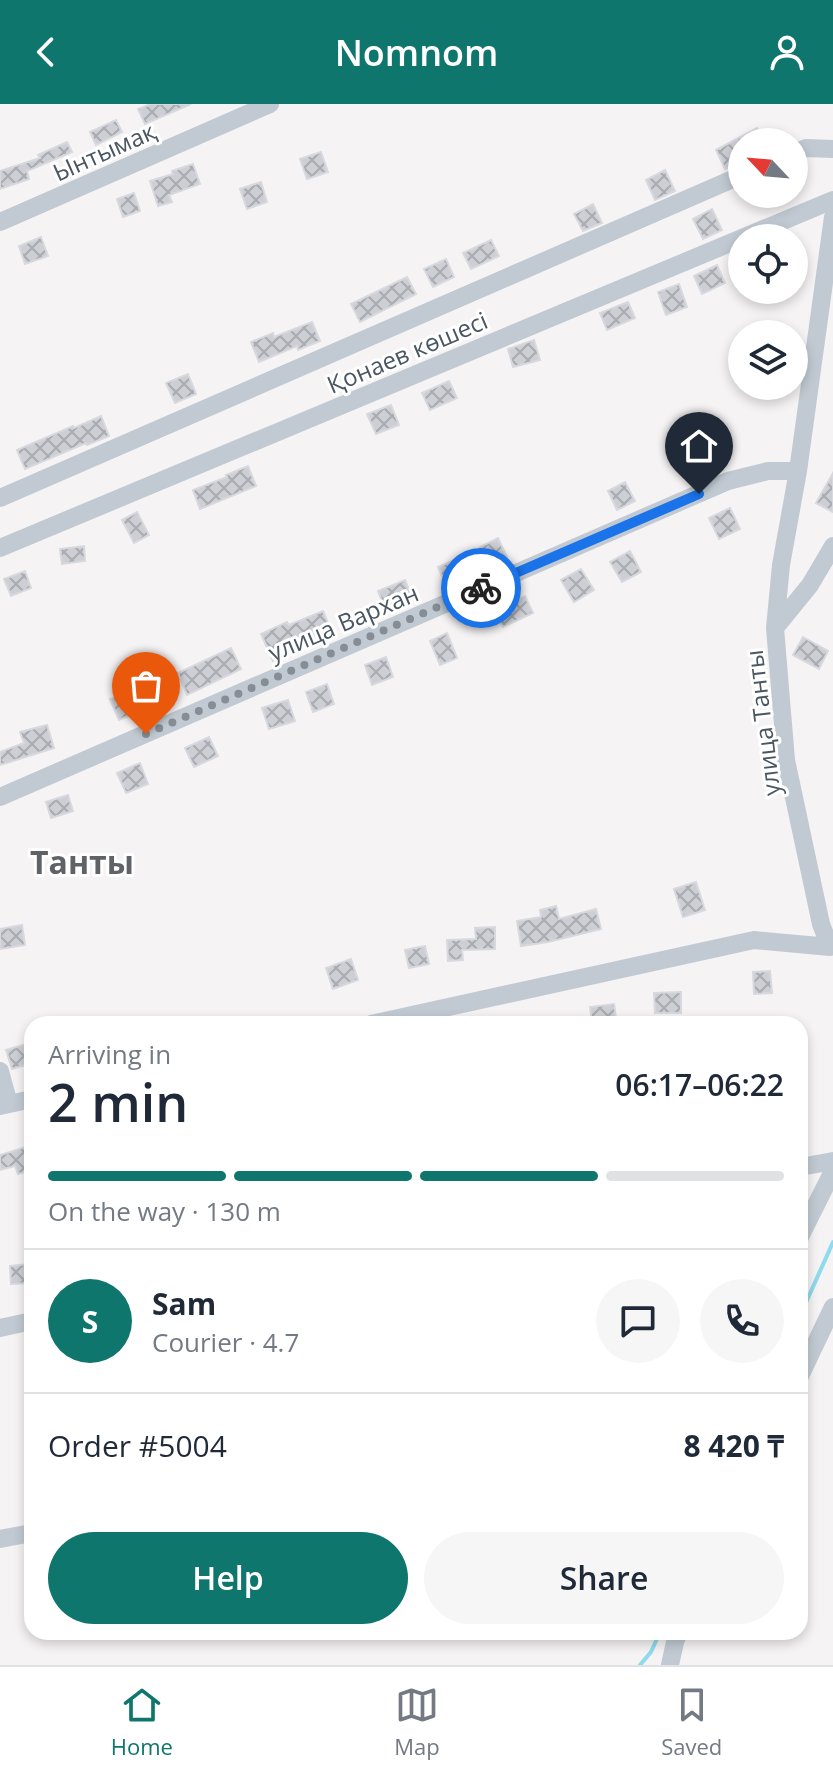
<!DOCTYPE html>
<html lang="en">
<head>
<meta charset="utf-8">
<style>
	:root { --surface:#fff; --page:#f6f6f7; --text:#1f2937; --muted:#747a83; --line:#e0e1e3; --accent:#0f766e }
	body { margin:0; font-family:"Open Sans",sans-serif; background:var(--page); color:var(--text); height:100vh; display:flex; flex-direction:column; font-size:30px; white-space:nowrap }
	* { box-sizing:border-box; margin:0 }
	p { font-size:26px; color:var(--muted) }
	.icon { flex:none; width:44px; height:44px; fill:none; stroke:currentColor; stroke-width:2; stroke-linecap:round; stroke-linejoin:round }
	.map { position:relative; flex:1; overflow:hidden }
	.drawer { position:absolute; left:24px; top:912px; width:784px; height:624px; display:flex; flex-direction:column; background:var(--surface); border-radius:24px; box-shadow:0 4px 12px #0003 }
	.drawer>* { flex:none }
	.needle { width:52px; rotate:296deg }
	.controls { position:absolute; left:728px; top:24px; display:grid; gap:16px }
	.controls a { display:grid; place-items:center; width:80px; height:80px; border-radius:50%; background:var(--surface); box-shadow:0 4px 12px #0003; font-size:40px }
	.pin { position:absolute; display:grid; place-items:center; width:68px; height:68px; color:#fff; margin:-82px -34px; border-radius:50% 50% 50% 0; rotate:-45deg; box-shadow:0 0 8px #0007 }
	.pin .icon { rotate:45deg }
	.courier { position:absolute; display:grid; place-items:center; width:80px; height:80px; margin:-40px; border:6px solid #1a73e8; border-radius:50%; background:#fff; color:#222; box-shadow:0 2px 10px #0007 }
	.headline em { font-style:normal; font-weight:600 }
	.headline div { display:flex; flex-direction:column-reverse }
	.headline { display:flex; align-items:center; justify-content:space-between; height:136px; padding:0 24px }
	h1 { font-size:52px; font-weight:600; line-height:60px }
	.bar { display:grid; grid-template-columns:repeat(4,1fr); gap:12px 8px; align-content:center; height:96px; padding:0 24px }
	.bar i { height:10px; border-radius:6px; background:var(--line) }
	.bar .current { background:var(--accent) }
	.bar p { grid-column:span 4 }
	.line { display:flex; align-items:center; gap:20px; padding:0 24px; border-top:2px solid var(--line) }
	.line div { flex:1 }
	.round { display:grid; place-items:center; flex:none; width:84px; height:84px; border-radius:42px; background:var(--page) }
	.button { display:flex; gap:16px; margin-top:auto; padding:16px 24px }
	.button a { flex:1; height:92px; border-radius:48px; background:var(--accent); color:#fff; font-size:32px; font-weight:600; line-height:92px; text-align:center }
	.button a+a { background:var(--page); color:var(--text) }
	header { display:flex; justify-content:space-between; align-items:center; height:104px; padding:0 24px; background:var(--accent); color:#fff; font-size:36px; font-weight:600 }
	.menu { display:flex; justify-content:space-around; align-items:center; height:112px; border-top:2px solid var(--line); background:var(--surface); font-size:22px; color:var(--muted) }
	.menu a { display:grid; justify-items:center; gap:4px }
	.menu .current { color:var(--accent) }
	.map>svg:first-child { display:block }
</style>
</head>
<body>
<header><svg class="icon" aria-label="back" viewBox="0 0 24 24"><path d="M15 5l-7 7 7 7"/></svg>Nomnom<svg class="icon" aria-label="person" viewBox="0 0 24 24"><circle cx="12" cy="8" r="4"/><path d="M4 21q1-7 8-7t8 7"/></svg></header>
<div class="map">
<svg width="833" height="1561" viewBox="0 0 833 1561">
	<defs>
		<pattern id="building-cross-hatch" width="8" height="8" patternUnits="userSpaceOnUse" patternTransform="scale(2)"><rect width="8" height="8" fill="#cdcfd5"/><path d="M0 0l8 8M0 8l8-8" fill="none" stroke="#a8abb0"/></pattern>
	</defs>
	<rect width="100%" height="100%" fill="#f5f3f3"/>
	<g fill="none" stroke-linecap="round" stroke-linejoin="round">
		<path stroke="#90daee" stroke-width="4" d="M800,1212L833,1138
			M640,1561L651,1548L660,1528"/>
	</g>
	<path fill="url(#building-cross-hatch)" stroke="#d7d9de" stroke-width="2" d="M151,0H191L145,20L138,5Z
		M116,16L122,28L96,41L90,28Z
		M757,24L764,38H742V59L725,65L716,46Z
		M67,38L72,48L27,67L29,75L0,85V67L40,54L38,51Z
		M321,48L328,68L307,75L300,55Z
		M193,60L200,80L169,91L172,98L158,102L150,77L173,70L172,67Z
		M665,66L675,87L655,96L646,76Z
		M261,78L267,98L247,105L240,85Z
		M134,89L140,107L123,113L117,95Z
		M593,100L602,119L583,127L574,110Z
		M712,105L722,126L703,135L693,115Z
		M41,133L48,152L25,160L19,142Z
		M491,136L499,152L471,165L463,149Z
		M446,155L454,173L433,183L424,165Z
		M717,161L725,179L702,190L694,172Z
		M407,173L416,190L360,218L351,200Z
		M679,180L687,203L666,211L658,188Z
		M628,198L635,214L607,226L600,209Z
		M312,218L320,237L298,246L297,242L259,258L251,238L273,229L274,233Z
		M534,236L540,256L513,263L508,245Z
		M188,270L196,290L175,299L166,279Z
		M449,277L457,294L430,306L422,289Z
		M391,301L399,321L376,330L367,310Z
		M101,312L109,332L87,341L86,339L25,365L17,346L73,322L74,324Z
		M714,344L724,363L700,376L690,357Z
		M248,362L256,382L200,405L193,386L227,373L226,371Z
		M833,369V408L816,399Z
		M625,378L635,397L617,406L608,387Z
		M730,404L740,425L719,435L709,414Z
		M137,408L149,431L134,439L122,416Z
		M498,434L507,453L489,462L480,443Z
		M84,442L85,457L62,460L60,445Z
		M630,447L641,468L622,478L610,458Z
		M461,453L468,470L446,481L438,463Z
		M581,465L594,486L574,498L561,476Z
		M25,467L31,484L11,492L4,475Z
		M405,476L412,493L385,505L378,487Z
		M525,492L533,509L503,523L495,507Z
		M323,507L331,526L297,540L299,545L273,557L261,530L287,518L289,521Z
		M447,529L457,554L440,561L430,537Z
		M803,533L828,547L819,565L793,551Z
		M231,544L241,565L187,591L178,569Z
		M386,553L393,573L372,581L365,561Z
		M327,580L334,600L313,608L306,588Z
		M133,586L142,606L119,616L110,595Z
		M288,596L295,617L269,625L262,604Z
		M47,621L54,644L0,661V648L24,639L20,628Z
		M209,633L218,652L194,663L185,644Z
		M140,659L148,680L126,689L117,669Z
		M68,691L73,707L51,714L46,698Z
		M696,778L705,806L683,813L674,785Z
		M556,802L559,815L596,805L601,825L548,838L521,842L517,817L541,813L540,806Z
		M22,821L25,841L0,845V825Z
		M495,823V845L462,846L463,856L448,857L447,836L476,835L475,824Z
		M425,842L429,860L409,864L405,846Z
		M351,855L358,876L333,885L326,864Z
		M770,867L772,889L754,890L753,868Z
		M681,888V909H655L654,889Z
		M614,900L617,920H592L590,903Z
		M30,939L32,959L12,965L6,946Z
		M32,1041V1066L18,1070L15,1062L0,1066V1051Z
		M29,1160L30,1179L11,1180L10,1162Z"/>
	<g fill="none" stroke-linecap="round" stroke-linejoin="round">
		<path stroke="#c1cad2" stroke-width="18" d="M794,49L806,44L833,45
			M0,118L270,0
			M0,394L742,71
			M0,444L833,96
			M775,524L810,481L833,442
			M0,693L728,377L768,367H798
			M371,920L754,836L830,843L821,820L786,656L775,524L781,461L798,367L833,113
			M0,967L9,1000
			M0,1002L32,995
			M800,1063L833,1057
			M800,1133L833,1067
			M0,1224L32,1217
			M800,1272L833,1203
			M0,1435L32,1429
			M670,1561L675,1538L679,1528"/>
	</g>
	<g fill="none" stroke-linecap="round" stroke-linejoin="round">
		<path stroke="#868d94" stroke-width="8" stroke-dasharray="0 14.4" d="M146,630L481,484"/>
		<path stroke="#1a73e8" stroke-width="10" d="M481,484L699,390"/>
	</g>
	<g text-anchor="middle" dominant-baseline="central" stroke-width="6" stroke-linejoin="round" paint-order="stroke">
		<g font-size="24" fill="#4a5661" stroke="#fff">
			<text transform="translate(104 47) rotate(-24)">Ынтымақ</text>
			<text transform="translate(407 248) rotate(-23)">Қонаев көшесі</text>
			<text transform="translate(343 518) rotate(-23)">улица Вархан</text>
			<text transform="translate(762 619) rotate(-97)">улица Танты</text>
		</g>
		<g font-size="32" font-weight="bold" fill="#5f6368" stroke="#fff">
			<text x="82" y="757">Танты</text>
		</g>
	</g>
</svg>
<div class="controls">
<a><svg class="needle" viewBox="-14 -14 28 28"><path d="M0-13l5 13h-10z" fill="#e53935"/><path d="M0 13l5-13h-10z" fill="#747a83"/></svg></a>
<a><svg class="icon" aria-label="locate" viewBox="0 0 24 24"><circle cx="12" cy="12" r="6"/><path d="M12 2v4M12 18v4M2 12h4M18 12h4"/></svg></a>
<a><svg class="icon" aria-label="layers" viewBox="0 0 24 24"><path d="M12 4l9 5-9 5-9-5zM3 14l9 5 9-5"/></svg></a>
</div>
<div class="pin" style="left:146px;top:630px;background:#ea580c"><svg class="icon" aria-label="bag" viewBox="0 0 24 24"><path d="M5 8h14l-1 12H6zM9 8a3 3 0 0 1 6 0"/></svg></div>
<div class="pin" style="left:699px;top:390px;background:#1f2937"><svg class="icon" aria-label="home" viewBox="0 0 24 24"><path d="M3 11l9-7 9 7M6 9v11h12V9"/></svg></div>
<div class="courier" style="left:481px;top:484px"><svg class="icon" aria-label="bike" viewBox="0 0 24 24"><circle cx="6" cy="16" r="4"/><circle cx="18" cy="16" r="4"/><path d="M6 16l4-8h5l3 8M10 8l3 8H6M13 5h3"/></svg></div>
<section class="drawer">
<div class="headline"><div><h1>2 min</h1><p>Arriving in</p></div><em>06:17–06:22</em></div>
<div class="bar"><i class="current"></i><i class="current"></i><i class="current"></i><i></i><p>On the way · 130 m</p></div>
<div class="line" style="height:144px"><b class="round" style="background:var(--accent);color:#fff">S</b><div><b>Sam</b><p>Courier · 4.7</p></div><a class="round"><svg class="icon" aria-label="chat" viewBox="0 0 24 24"><path d="M4 5h16v11H9l-5 4z"/></svg></a><a class="round"><svg class="icon" aria-label="phone" viewBox="0 0 24 24"><path d="M5 4h4l2 5-3 2q2 4 5 5l2-3 5 2v4C11 20 4 13 5 4z"/></svg></a></div>
<div class="line" style="height:104px"><div>Order #5004</div><b>8 420 ₸</b></div>
<div class="button"><a>Help</a><a>Share</a></div>
</section>
</div>
<nav class="menu">
<a class="current"><svg class="icon" aria-label="home" viewBox="0 0 24 24"><path d="M3 11l9-7 9 7M6 9v11h12V9"/></svg>Home</a>
<a><svg class="icon" aria-label="map" viewBox="0 0 24 24"><path d="M3 6l6-2 6 2 6-2v14l-6 2-6-2-6 2zM9 4v14M15 6v14"/></svg>Map</a>
<a><svg class="icon" aria-label="saved" viewBox="0 0 24 24"><path d="M7 4h10v16l-5-4-5 4z"/></svg>Saved</a>
</nav>
</body>
</html>
